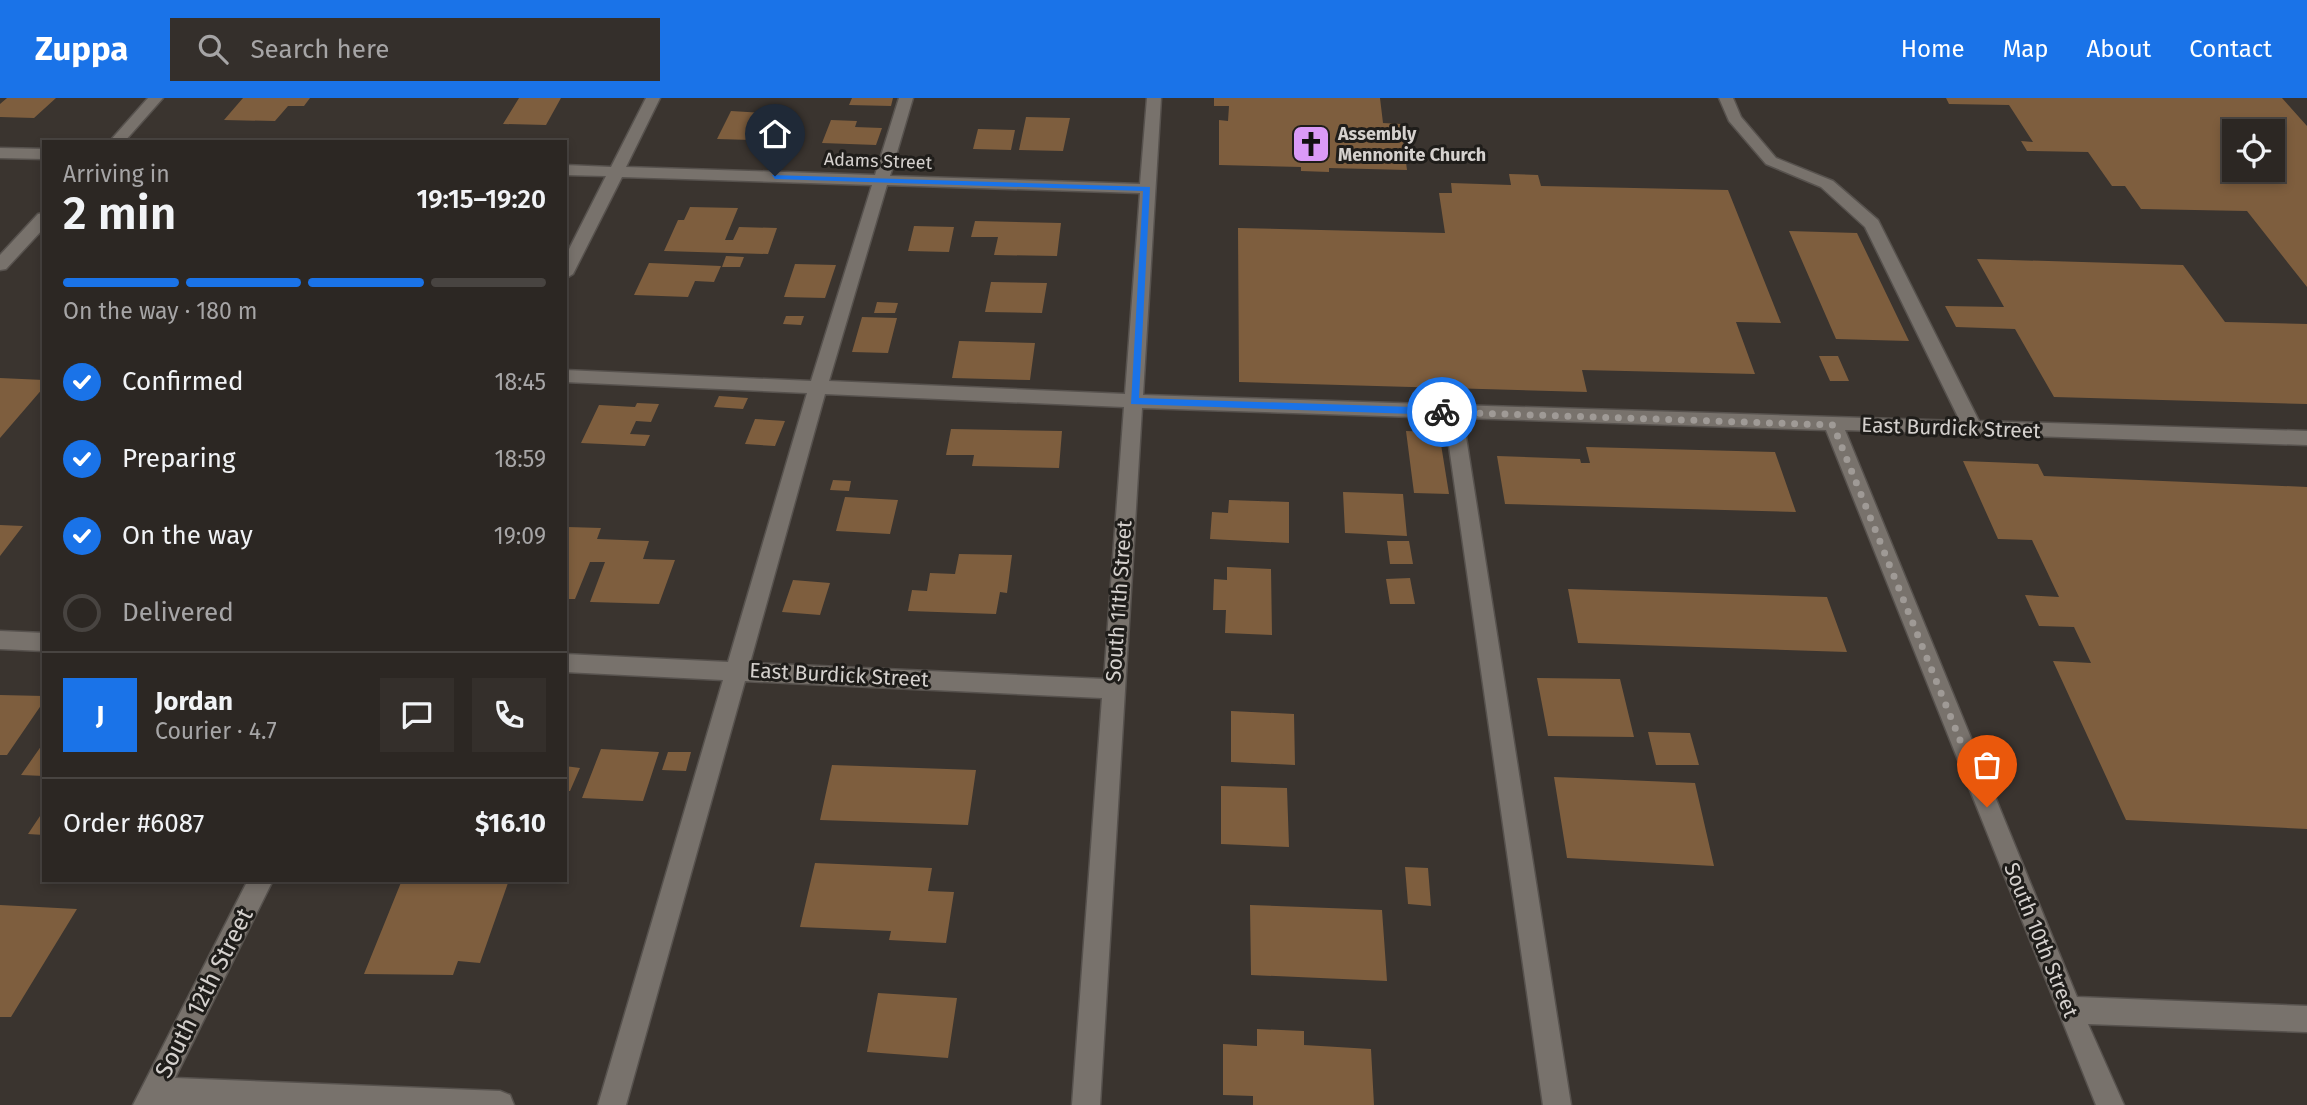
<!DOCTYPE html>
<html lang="en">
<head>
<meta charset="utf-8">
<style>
	:root { --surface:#2c2723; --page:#342f2b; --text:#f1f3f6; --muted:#a6a5a6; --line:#484441; --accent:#1a73e8 }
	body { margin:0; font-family:"Fira Sans",sans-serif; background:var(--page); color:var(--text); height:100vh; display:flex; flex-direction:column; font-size:26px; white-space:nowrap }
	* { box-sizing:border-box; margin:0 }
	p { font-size:23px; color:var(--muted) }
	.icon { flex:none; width:38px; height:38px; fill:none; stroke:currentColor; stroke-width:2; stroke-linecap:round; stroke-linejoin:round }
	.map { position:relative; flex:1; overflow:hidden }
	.sheet { position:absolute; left:42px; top:42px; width:525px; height:742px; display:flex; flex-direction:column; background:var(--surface); border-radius:0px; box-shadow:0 4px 10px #0003,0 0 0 2px var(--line) }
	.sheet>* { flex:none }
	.tools { position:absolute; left:2222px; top:21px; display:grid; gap:14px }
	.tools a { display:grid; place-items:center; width:63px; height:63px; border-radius:0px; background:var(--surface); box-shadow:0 4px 10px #0003,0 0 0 2px var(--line); font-size:35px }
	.pin { position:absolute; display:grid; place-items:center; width:60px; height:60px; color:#fff; margin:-72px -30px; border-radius:50% 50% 50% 0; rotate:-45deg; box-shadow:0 0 7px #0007 }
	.pin .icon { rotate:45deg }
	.courier { position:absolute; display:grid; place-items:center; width:70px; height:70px; margin:-35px; border:5px solid #1a73e8; border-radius:50%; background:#fff; color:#222; box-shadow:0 2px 9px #0007 }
	.summary em { font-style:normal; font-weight:600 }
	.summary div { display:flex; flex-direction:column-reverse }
	.summary { display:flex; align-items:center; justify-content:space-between; height:119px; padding:0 21px }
	h1 { font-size:46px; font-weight:600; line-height:52px }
	.bar { display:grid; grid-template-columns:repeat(4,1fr); gap:10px 7px; align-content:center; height:84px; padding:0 21px }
	.bar i { height:9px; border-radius:5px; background:var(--line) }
	.bar .on { background:var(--accent) }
	.bar p { grid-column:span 4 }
	.line { display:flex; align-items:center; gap:18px; padding:0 21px; border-top:2px solid var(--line) }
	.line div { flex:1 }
	.round { display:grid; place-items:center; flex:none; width:74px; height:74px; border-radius:0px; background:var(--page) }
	ol { padding:0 21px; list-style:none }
	li { display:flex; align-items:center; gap:21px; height:77px }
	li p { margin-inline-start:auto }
	li .icon { padding:7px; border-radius:50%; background:var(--accent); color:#fff; stroke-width:4 }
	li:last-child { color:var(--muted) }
	li i { width:38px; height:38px; border:4px solid var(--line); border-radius:50% }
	header { display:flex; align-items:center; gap:42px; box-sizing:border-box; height:98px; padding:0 35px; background:var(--accent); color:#fff }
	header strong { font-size:33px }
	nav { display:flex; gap:38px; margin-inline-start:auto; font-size:24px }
	.search { width:490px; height:63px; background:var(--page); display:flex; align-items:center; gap:18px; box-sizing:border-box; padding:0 24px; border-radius:0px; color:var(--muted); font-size:26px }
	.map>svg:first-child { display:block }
</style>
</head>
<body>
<header>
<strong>Zuppa</strong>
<div class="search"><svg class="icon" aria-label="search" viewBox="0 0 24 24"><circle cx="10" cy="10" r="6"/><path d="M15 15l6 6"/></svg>Search here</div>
<nav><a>Home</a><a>Map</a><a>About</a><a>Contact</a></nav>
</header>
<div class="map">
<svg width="2307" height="1007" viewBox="0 0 2307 1007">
	<rect width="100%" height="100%" fill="#3a342f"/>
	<path fill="#7e5e3e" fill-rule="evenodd" d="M7,0H56L34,20L0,19V6Z
		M243,0H310L304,8H288L275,23L224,22Z
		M519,0H561L546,27L503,26Z
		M852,0H893L891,8L849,7Z
		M1214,0H1380L1383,25L1401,26L1407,72L1329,70V74L1301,73V69L1219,67V22L1228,23L1229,8H1214Z
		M1946,0H2282L2307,28V189L2247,113L2141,111L2125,88H2112L2088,54L2027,53L2021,43L2033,44L2009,7L1949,6ZM2235,33H2273V72H2235Z
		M731,13L765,15L752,42L717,41Z
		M1026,19L1070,20L1063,53L1019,52Z
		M831,22L857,23L855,29L882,30L876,47L822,45Z
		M978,31L1015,32L1011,52L973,51Z
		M1509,76L1538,77L1541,88L1728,92L1781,225L1736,224L1755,276L1582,272L1587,294L1239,284L1238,130L1445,135L1439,95H1452L1451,85L1511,87Z
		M690,109L738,110L725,142H733L739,129L777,130L768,156L664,153L678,122H684Z
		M975,123L1061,125L1057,158L994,157L998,139H971Z
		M914,128L954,129L949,154L908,153Z
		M1789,133L1857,135L1909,243L1836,241Z
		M726,158L744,159L740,169H722Z
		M1977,161L2183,167L2225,224L2307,226V306L2054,299L2015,231L1956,229L1945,208L2004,209Z
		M649,165L721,168L714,184L695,183L688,199L634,197Z
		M795,166L836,167L825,200L784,199Z
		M991,184L1047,185L1042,215L985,214Z
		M877,204L898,205L895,215H874Z
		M786,218H804L801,227L783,226Z
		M862,219L897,220L888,255L852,254Z
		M959,243L1035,245L1030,282L952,280Z
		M1819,258H1838L1849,283H1830Z
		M0,280L44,282V289L0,340Z
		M719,298L748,300L743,311L714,309Z
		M637,305L659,306L651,324L636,323L630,336L650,337L645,348L581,345L599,307L635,309Z
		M755,321L785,323L775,348L745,346Z
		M951,331L1062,333L1059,370L972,368L974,357H946Z
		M1406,333L1439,334L1449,396L1414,395Z
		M1586,349L1775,354L1796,414L1505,406L1497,358L1580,361L1581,365H1590Z
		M1963,363L2038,366L2044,378L2307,389V731L2126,722L2053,563L2091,565L2074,529L2039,528L2025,497L2059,499L2032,442L1998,441Z
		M833,382L851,383L849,393L830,392Z
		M1343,394L1403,396L1407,438L1345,435Z
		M845,399L898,402L890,436L836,433Z
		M1229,402L1289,404V445L1210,441L1212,414L1228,415Z
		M0,427L23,428L0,458Z
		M568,429L601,430L597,441L649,443L643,461L675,462L659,506L590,504L605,464H590L575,501H565V436Z
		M1387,443H1409L1413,466H1390Z
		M959,456L1012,457L1007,495L1000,494L996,516L908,513L912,492L927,493L930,475L955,476Z
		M1227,469L1271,471L1272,537L1225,535L1226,512H1213L1214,481L1227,482Z
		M1410,480L1415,506H1390L1386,481Z
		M793,482L830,485L820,517L782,514Z
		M1568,491L1827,499L1847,554L1578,545Z
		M1537,580L1620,581L1634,639L1548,638Z
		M0,597L44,598V603L7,657H0Z
		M1231,613L1294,616L1295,667L1231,664Z
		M1648,634L1690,635L1699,667H1656Z
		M44,644V678L21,677Z
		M601,651L659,654L643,703L582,700Z
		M668,654H691L686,673L662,672Z
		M832,667L976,672L968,727L820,722Z
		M565,668L580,670L570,693H565Z
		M1554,679L1695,685L1714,768L1567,760Z
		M1221,688L1287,690L1289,749L1221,746Z
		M44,712V737L28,736Z
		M815,765L932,770L928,793L954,794L946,845L889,842L891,833L800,829Z
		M1405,769L1428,770L1431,808L1408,806Z
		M402,782H509L480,865L458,863L453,877L364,876Z
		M0,807L77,811L11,919H0Z
		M1250,807L1382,812L1387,883L1251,877Z
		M878,895L957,900L948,960L867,954Z
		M1257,931L1304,933V947L1371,951L1374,1007H1253V998L1223,997V946L1257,948Z"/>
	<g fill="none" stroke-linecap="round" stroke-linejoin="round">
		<defs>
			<path id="minor" d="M148,0H163L124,44H109Z
				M646,0H660L626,69L875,77L899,0H913L890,78L1140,86L1147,0H1161L1143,297L1960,323L1865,129L1821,89L1766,66L1729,23L1719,0H1733L1741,19L1776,60L1833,83L1878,122L1979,323L2307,333V347L1845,332L2077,899L2307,908V934L2088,926L2124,1007H2096L1826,332L1463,320L1571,1007H1543L1445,320L1142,310L1100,1007H1072L1102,600L745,583L626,1007H598L723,582L565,574V556L728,564L807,295L565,284V272L811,283L872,87L622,79L573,176L565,181V159L606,78L565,77V67L611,69ZM887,87L1140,95L1125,296L829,283ZM825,296L1124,309L1104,581L750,565Z
				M0,50L44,51V61L0,60Z
				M44,115V130L6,171L0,172V157L38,116Z
				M0,533L44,535V553L0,551Z
				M248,782H273L175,980L500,993L510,997L514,1007H133Z"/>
		</defs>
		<use href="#minor" stroke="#57524e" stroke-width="3"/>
		<use href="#minor" fill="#78726c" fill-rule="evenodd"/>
	</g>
	<path fill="#1a73e8" d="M772,77L1150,89L1139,300L1442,310L1447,314L1442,317L1131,306L1143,93L775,81Z"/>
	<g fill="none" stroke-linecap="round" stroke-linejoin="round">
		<path stroke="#9f9a96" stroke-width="7" stroke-dasharray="0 12.6" d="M1442,314L1833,327L1987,709"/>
	</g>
	<defs>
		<symbol id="church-square" viewBox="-11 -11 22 22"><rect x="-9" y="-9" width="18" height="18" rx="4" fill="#da9af7" stroke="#1f1d1a"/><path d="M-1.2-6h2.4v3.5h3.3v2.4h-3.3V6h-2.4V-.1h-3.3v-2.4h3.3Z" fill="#111"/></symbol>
	</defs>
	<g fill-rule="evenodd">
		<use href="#church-square" x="1289" y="24" width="44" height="44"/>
	</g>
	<g text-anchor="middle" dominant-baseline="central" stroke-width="6" stroke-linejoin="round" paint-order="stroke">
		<g font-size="18" font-weight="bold" fill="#d5d1ce" stroke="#1f1d1a" text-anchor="start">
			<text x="1338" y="36">Assembly<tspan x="1338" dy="21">Mennonite Church</tspan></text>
		</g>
		<g font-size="18" fill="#d5d1ce" stroke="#1f1d1a">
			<text transform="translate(878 63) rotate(2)">Adams Street</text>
		</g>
		<g font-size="21" fill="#d5d1ce" stroke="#1f1d1a">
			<text transform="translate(1951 330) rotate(2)">East Burdick Street</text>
			<text transform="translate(1119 503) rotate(-86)">South 11th Street</text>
			<text transform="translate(839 577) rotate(3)">East Burdick Street</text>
			<text transform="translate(2041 842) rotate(68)">South 10th Street</text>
		</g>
		<g font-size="24" fill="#d5d1ce" stroke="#1f1d1a">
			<text transform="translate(204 895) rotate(-63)">South 12th Street</text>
		</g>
	</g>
</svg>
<div class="tools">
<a><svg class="icon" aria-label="locate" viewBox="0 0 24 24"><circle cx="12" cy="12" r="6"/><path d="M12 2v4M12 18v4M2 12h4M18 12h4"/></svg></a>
</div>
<div class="pin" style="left:1987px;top:709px;background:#ea580c"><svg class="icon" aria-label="bag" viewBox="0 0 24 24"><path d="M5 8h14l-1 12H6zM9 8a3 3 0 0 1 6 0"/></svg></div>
<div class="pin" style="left:775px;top:78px;background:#1f2937"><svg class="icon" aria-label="home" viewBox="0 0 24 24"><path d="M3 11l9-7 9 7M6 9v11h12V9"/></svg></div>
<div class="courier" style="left:1442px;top:314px"><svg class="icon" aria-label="bike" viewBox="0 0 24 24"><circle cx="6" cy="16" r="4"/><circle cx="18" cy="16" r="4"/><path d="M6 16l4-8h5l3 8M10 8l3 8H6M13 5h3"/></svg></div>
<section class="sheet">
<div class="summary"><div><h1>2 min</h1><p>Arriving in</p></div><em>19:15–19:20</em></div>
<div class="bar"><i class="on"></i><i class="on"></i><i class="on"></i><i></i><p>On the way · 180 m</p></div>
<ol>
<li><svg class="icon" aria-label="check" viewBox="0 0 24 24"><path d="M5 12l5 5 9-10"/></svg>Confirmed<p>18:45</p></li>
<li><svg class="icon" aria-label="check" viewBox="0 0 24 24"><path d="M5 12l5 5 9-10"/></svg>Preparing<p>18:59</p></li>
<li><svg class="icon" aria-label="check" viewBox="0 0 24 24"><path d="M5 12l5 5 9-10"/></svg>On the way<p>19:09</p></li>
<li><i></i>Delivered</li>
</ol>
<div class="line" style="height:126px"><b class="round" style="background:var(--accent);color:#fff">J</b><div><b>Jordan</b><p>Courier · 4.7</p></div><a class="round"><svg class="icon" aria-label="chat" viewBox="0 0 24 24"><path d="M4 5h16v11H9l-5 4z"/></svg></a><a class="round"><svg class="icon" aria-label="phone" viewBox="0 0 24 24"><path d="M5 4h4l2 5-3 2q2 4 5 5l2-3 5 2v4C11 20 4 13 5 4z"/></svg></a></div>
<div class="line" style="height:91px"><div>Order #6087</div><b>$16.10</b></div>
</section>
</div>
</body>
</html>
